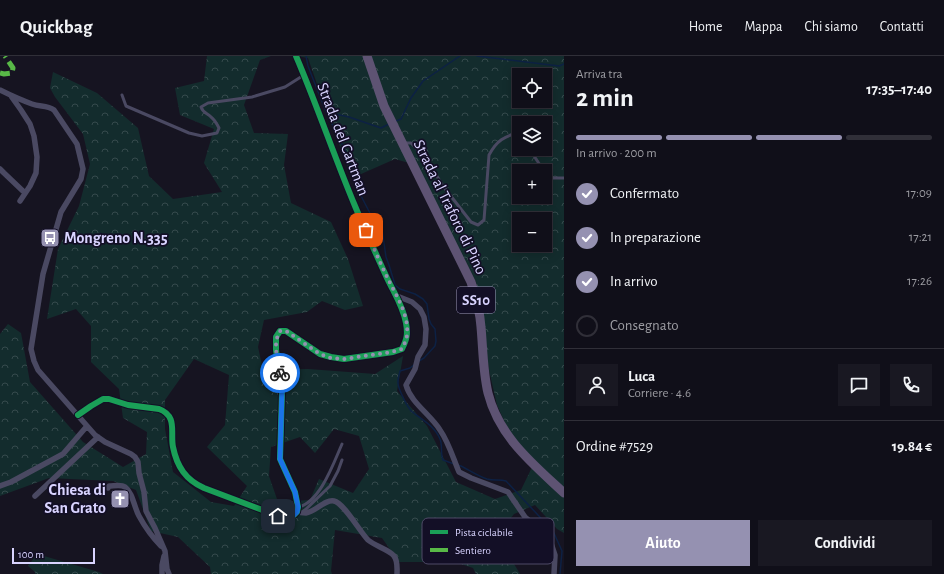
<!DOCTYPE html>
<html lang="it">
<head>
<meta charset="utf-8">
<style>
	:root { --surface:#100f19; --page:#191822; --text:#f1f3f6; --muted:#9c9ca2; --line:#302f38; --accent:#9591b1 }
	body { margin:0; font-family:"Alegreya Sans",sans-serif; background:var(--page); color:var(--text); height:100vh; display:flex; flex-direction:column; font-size:15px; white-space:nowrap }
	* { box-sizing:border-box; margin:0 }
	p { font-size:13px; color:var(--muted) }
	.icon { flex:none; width:22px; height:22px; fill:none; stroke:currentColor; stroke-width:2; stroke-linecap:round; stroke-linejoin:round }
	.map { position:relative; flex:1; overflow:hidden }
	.panel { display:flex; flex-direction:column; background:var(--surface); width:380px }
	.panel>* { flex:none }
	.controls { position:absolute; left:512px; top:12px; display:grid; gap:8px }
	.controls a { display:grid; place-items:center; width:40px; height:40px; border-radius:0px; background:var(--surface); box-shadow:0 2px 10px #0003,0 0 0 1px var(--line); font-size:20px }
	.scale { position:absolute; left:12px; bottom:10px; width:83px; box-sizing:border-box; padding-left:4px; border:2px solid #d9d4ff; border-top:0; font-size:11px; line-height:14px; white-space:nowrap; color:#d9d4ff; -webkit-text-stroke:3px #130f26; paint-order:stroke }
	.pin { position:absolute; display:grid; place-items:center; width:34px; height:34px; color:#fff; margin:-17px; border-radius:8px; box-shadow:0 2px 6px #0006 }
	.courier { position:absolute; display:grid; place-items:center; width:40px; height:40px; margin:-20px; border:3px solid #1a73e8; border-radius:50%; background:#fff; color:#222; box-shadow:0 1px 5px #0007 }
	.head em { font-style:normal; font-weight:600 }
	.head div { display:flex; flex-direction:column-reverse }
	.head { display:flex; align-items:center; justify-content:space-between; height:68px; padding:0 12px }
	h1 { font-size:26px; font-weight:600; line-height:30px }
	.bar { display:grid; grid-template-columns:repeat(4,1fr); gap:6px 4px; align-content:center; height:48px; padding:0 12px }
	.bar i { height:5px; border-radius:3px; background:var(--line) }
	.bar .current { background:var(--accent) }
	.bar p { grid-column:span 4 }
	.line { display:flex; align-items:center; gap:10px; padding:0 12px; border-top:1px solid var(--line) }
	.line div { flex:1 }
	.round { display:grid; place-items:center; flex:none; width:42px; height:42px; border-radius:0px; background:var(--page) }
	ol { padding:0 12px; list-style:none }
	li { display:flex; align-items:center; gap:12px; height:44px }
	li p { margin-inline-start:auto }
	li .icon { padding:4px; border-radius:50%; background:var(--accent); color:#fff; stroke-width:4 }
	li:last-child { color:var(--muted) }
	li i { width:22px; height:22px; border:2px solid var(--line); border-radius:50% }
	.primary-button { display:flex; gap:8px; margin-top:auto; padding:8px 12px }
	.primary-button a { flex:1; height:46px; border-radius:0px; background:var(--accent); color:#fff; font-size:16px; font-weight:600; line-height:46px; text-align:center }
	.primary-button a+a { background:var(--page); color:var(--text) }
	header { display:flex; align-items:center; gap:24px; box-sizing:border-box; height:56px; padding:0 20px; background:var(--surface); border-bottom:1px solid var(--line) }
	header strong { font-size:19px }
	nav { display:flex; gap:22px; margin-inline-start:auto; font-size:14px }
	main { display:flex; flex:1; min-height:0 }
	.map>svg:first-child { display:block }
</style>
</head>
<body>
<header>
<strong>Quickbag</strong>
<nav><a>Home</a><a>Mappa</a><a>Chi siamo</a><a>Contatti</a></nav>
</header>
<main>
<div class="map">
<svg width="564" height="518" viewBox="0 0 564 518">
	<defs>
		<pattern id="forest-crowns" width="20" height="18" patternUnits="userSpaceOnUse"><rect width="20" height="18" fill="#132c2d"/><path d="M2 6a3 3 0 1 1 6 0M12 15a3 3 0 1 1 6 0" fill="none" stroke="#354a4c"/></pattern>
	</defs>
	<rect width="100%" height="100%" fill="#161421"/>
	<path fill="url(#forest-crowns)" fill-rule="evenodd" d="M207,0H271L260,4L244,49L254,77L288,78L284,109L291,147L331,166L348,203L363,250L345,254L322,245L307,256L264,264L258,291L263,314L308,313L375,318L403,300L397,335L427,370L456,426L495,443L521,434L534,407L515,389L497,349L489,314L484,279L476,226L416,109L395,103L352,122L325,51L308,2L297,0H564V477L557,473L535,449L514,458L497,479L520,518H476L473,512L455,506H399L382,482L335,474L331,515L332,518H211L210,511L178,481L151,475L136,434L113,425L49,422L0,440V278L8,268L21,277L30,326L83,386L123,411L146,398L147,376L123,362L119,333L91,306V270L76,253L47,263L58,193L79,150L90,108L83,78L55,41L50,32L53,16L97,37L138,72L149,120L173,143L222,136L204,107L214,73L180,59L175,32L204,25ZM519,19H545V45H519ZM519,67H545V93H519ZM519,115H545V141H519ZM519,163H545V189H519ZM194,303L229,319L225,369L207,391L247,430L234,450L211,446L173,416L165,373V344ZM334,373L359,380L369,413L353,437L319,423L310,444L278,446L269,420L271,391L300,381L315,397Z
		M37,498L99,516L103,518H35V516L28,510Z"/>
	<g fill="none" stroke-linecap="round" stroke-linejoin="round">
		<path stroke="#0d2144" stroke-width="1.5" d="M306,0L308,10L326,56L350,104L359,136L373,163L382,173L386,201L389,209L395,229L400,233L415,238L423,243L427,248L429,263L431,268L435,273L436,285L435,290L424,302L419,305
			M477,0L559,10L564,8
			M326,56L349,61L381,72L389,68
			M396,65L401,63L411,42L423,25L460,0
			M415,308L410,312L400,315C397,325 397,329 402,339C404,344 407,350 411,355C421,363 435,370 440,383C443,390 440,397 443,404L454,408
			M457,409L461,410C469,414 478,420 487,423C494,425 500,423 506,425L553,475L562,495L560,518"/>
		<path stroke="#4a4962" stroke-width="3" d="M122,39L126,50L189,77L202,80L217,77L219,72C217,68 215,64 211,61C207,57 203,57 201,51L208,47L252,41L285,31L304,19
			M545,68H546L548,72L545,74
			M405,87H411L418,94L430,109L443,130L471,166L478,169L484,164L489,99C497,84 504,81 519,76
			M532,93V97L544,115
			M545,117L552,122H564
			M298,451C320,447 334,406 342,388
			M303,456L330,430L338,415L342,404"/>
		<path stroke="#4a4962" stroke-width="5.5" d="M0,34C10,39 21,44 32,48C40,51 47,49 54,54L77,88L83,113L81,123L61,156L43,218L31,293L34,305L38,314L95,379L105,386L131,398L135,401L138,406L139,417L144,436L146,455L155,472L165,495L167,513L169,518
			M11,40L21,54L30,68L34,80L37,101L36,117L30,130L20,145
			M0,113L4,117L25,137
			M397,240L412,246L420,253L424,261L426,273L425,289L418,301L415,313L406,329C411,347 430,358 440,374C449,387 453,402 459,416L471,422L508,436L525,461L549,481L555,499L554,518
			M78,359L91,350L103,343H109L128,349L159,353C178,360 170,377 173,391C177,411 186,424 204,432L281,461H287L294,459L297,456L298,451L295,436L280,403L282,336L276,294V281L280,275H286L320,298L331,301L344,303L393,296L402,293C407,283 408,278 406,267C403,250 394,237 387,222C376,198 365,174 355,150C334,100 317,49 296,0
			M0,430L11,426L63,398L87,370
			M108,432L109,430C114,430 121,428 125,431C133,437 134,451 139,460C145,471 152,481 161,490
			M35,440L98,381
			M297,456C300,457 303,457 306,457C315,456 325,443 334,445C344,447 360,476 368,484C375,490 390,494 394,500C398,505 397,512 397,518
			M162,518V509L164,500"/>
		<path stroke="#5e5373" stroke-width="9" d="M367,0L384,50L471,226C476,241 480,256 481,271C483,293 483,316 488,337C499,381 533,408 564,437"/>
		<path stroke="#58b947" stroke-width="5" stroke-dasharray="10 5" stroke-linecap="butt" d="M0,17L4,18L12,17L13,12L5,0"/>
		<defs>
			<path id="cycleway" d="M78,359L91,350L103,343H109L128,349L159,353C178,360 170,377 173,391C177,411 186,424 204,432L281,461H287L294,459L297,456L298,451L295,436L280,403L282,336L276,294V281L280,275H286L320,298L331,301L344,303L393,296L402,293C407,283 408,278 406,267C403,250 394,237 387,222C376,198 365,174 355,150C334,100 317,49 296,0"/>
		</defs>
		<use href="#cycleway" stroke="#130f26" stroke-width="8"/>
		<use href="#cycleway" stroke="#1a9f57" stroke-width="6"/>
	</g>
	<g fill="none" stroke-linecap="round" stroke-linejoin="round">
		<path stroke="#9591b1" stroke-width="4" stroke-dasharray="0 7.2" d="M280,317C278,302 272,289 280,275H286L320,298L331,302L344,303L392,296L402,293C404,288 407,284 407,278C409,259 396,239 388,223C380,207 373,190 366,174"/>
		<path stroke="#1a73e8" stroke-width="5" d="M278,460L284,461H291L294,459L297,456L298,451L295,436L280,403L282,336L280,317"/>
	</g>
	<defs>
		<symbol id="bus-square" viewBox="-11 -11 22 22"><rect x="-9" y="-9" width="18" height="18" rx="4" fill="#9591b1" stroke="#130f26"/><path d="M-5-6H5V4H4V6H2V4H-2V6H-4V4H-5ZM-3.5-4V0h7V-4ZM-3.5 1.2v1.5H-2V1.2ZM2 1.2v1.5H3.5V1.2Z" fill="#fff"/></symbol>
		<symbol id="church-square" viewBox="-11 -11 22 22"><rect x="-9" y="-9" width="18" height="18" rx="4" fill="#9591b1" stroke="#130f26"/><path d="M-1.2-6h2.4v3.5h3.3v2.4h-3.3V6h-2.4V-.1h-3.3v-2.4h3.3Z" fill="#fff"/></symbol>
	</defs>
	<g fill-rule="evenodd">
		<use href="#bus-square" x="39" y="171" width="22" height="22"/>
		<use href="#church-square" x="109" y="432" width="22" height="22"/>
	</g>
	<g text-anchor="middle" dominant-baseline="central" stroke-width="3.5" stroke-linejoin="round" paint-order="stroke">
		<rect fill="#130f26" stroke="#9e99be" stroke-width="1" x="457" y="231" width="38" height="26" rx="3"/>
		<g font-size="15" font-weight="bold" fill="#d9d4ff">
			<text x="476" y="244">SS10</text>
		</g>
		<g font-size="16" fill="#d9d4ff" stroke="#130f26">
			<text transform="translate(343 83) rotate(69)">Strada del Cartman</text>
			<text transform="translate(450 151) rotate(64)">Strada al Traforo di Pino</text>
		</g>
		<g font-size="16" font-weight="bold" fill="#d9d4ff" stroke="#130f26" text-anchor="start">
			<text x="64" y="182">Mongreno N.335</text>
			<text x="106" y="434" text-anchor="end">Chiesa di<tspan x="106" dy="18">San Grato</tspan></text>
		</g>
	</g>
	<rect x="422" y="462" width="132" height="46" rx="6" fill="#130f26" stroke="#4e4a67" stroke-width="1"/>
	<rect x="430" y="474" width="18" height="4" fill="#1a9f57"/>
	<rect x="430" y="492" width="18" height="4" fill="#58b947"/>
	<g font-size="11" fill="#d9d4ff">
		<text x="455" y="480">Pista ciclabile</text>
		<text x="455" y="498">Sentiero</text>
	</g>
</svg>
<div class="controls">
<a><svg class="icon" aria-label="locate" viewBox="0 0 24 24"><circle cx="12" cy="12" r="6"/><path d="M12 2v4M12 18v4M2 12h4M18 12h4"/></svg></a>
<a><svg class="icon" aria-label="layers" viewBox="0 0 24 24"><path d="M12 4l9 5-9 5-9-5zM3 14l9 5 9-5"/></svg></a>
<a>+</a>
<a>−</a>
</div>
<div class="scale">100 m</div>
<div class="pin" style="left:366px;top:174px;background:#ea580c"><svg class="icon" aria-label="bag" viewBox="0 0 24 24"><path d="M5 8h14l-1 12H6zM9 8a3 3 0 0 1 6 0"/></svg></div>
<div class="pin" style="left:278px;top:460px;background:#1f2937"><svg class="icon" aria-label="home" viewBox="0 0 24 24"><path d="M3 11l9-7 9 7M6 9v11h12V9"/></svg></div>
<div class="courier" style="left:280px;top:317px"><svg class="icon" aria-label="bike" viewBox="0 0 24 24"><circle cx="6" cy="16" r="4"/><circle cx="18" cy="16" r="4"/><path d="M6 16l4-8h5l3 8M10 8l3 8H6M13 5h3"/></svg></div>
</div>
<section class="panel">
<div class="head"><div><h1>2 min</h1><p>Arriva tra</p></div><em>17:35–17:40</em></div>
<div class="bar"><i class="current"></i><i class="current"></i><i class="current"></i><i></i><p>In arrivo · 200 m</p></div>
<ol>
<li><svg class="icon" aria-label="check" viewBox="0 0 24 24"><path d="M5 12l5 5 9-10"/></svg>Confermato<p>17:09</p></li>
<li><svg class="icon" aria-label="check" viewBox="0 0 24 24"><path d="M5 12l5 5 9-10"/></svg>In preparazione<p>17:21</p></li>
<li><svg class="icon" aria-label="check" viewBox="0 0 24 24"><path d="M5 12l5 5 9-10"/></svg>In arrivo<p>17:26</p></li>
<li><i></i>Consegnato</li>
</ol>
<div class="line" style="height:72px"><a class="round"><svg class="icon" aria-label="person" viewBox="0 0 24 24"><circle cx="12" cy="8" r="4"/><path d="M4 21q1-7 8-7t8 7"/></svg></a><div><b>Luca</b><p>Corriere · 4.6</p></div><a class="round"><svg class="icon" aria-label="chat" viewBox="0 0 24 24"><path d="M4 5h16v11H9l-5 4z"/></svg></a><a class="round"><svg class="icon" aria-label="phone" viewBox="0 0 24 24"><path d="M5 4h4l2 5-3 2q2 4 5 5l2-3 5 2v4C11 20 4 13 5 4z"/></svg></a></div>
<div class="line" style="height:52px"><div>Ordine #7529</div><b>19.84 €</b></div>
<div class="primary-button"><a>Aiuto</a><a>Condividi</a></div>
</section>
</main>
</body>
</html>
